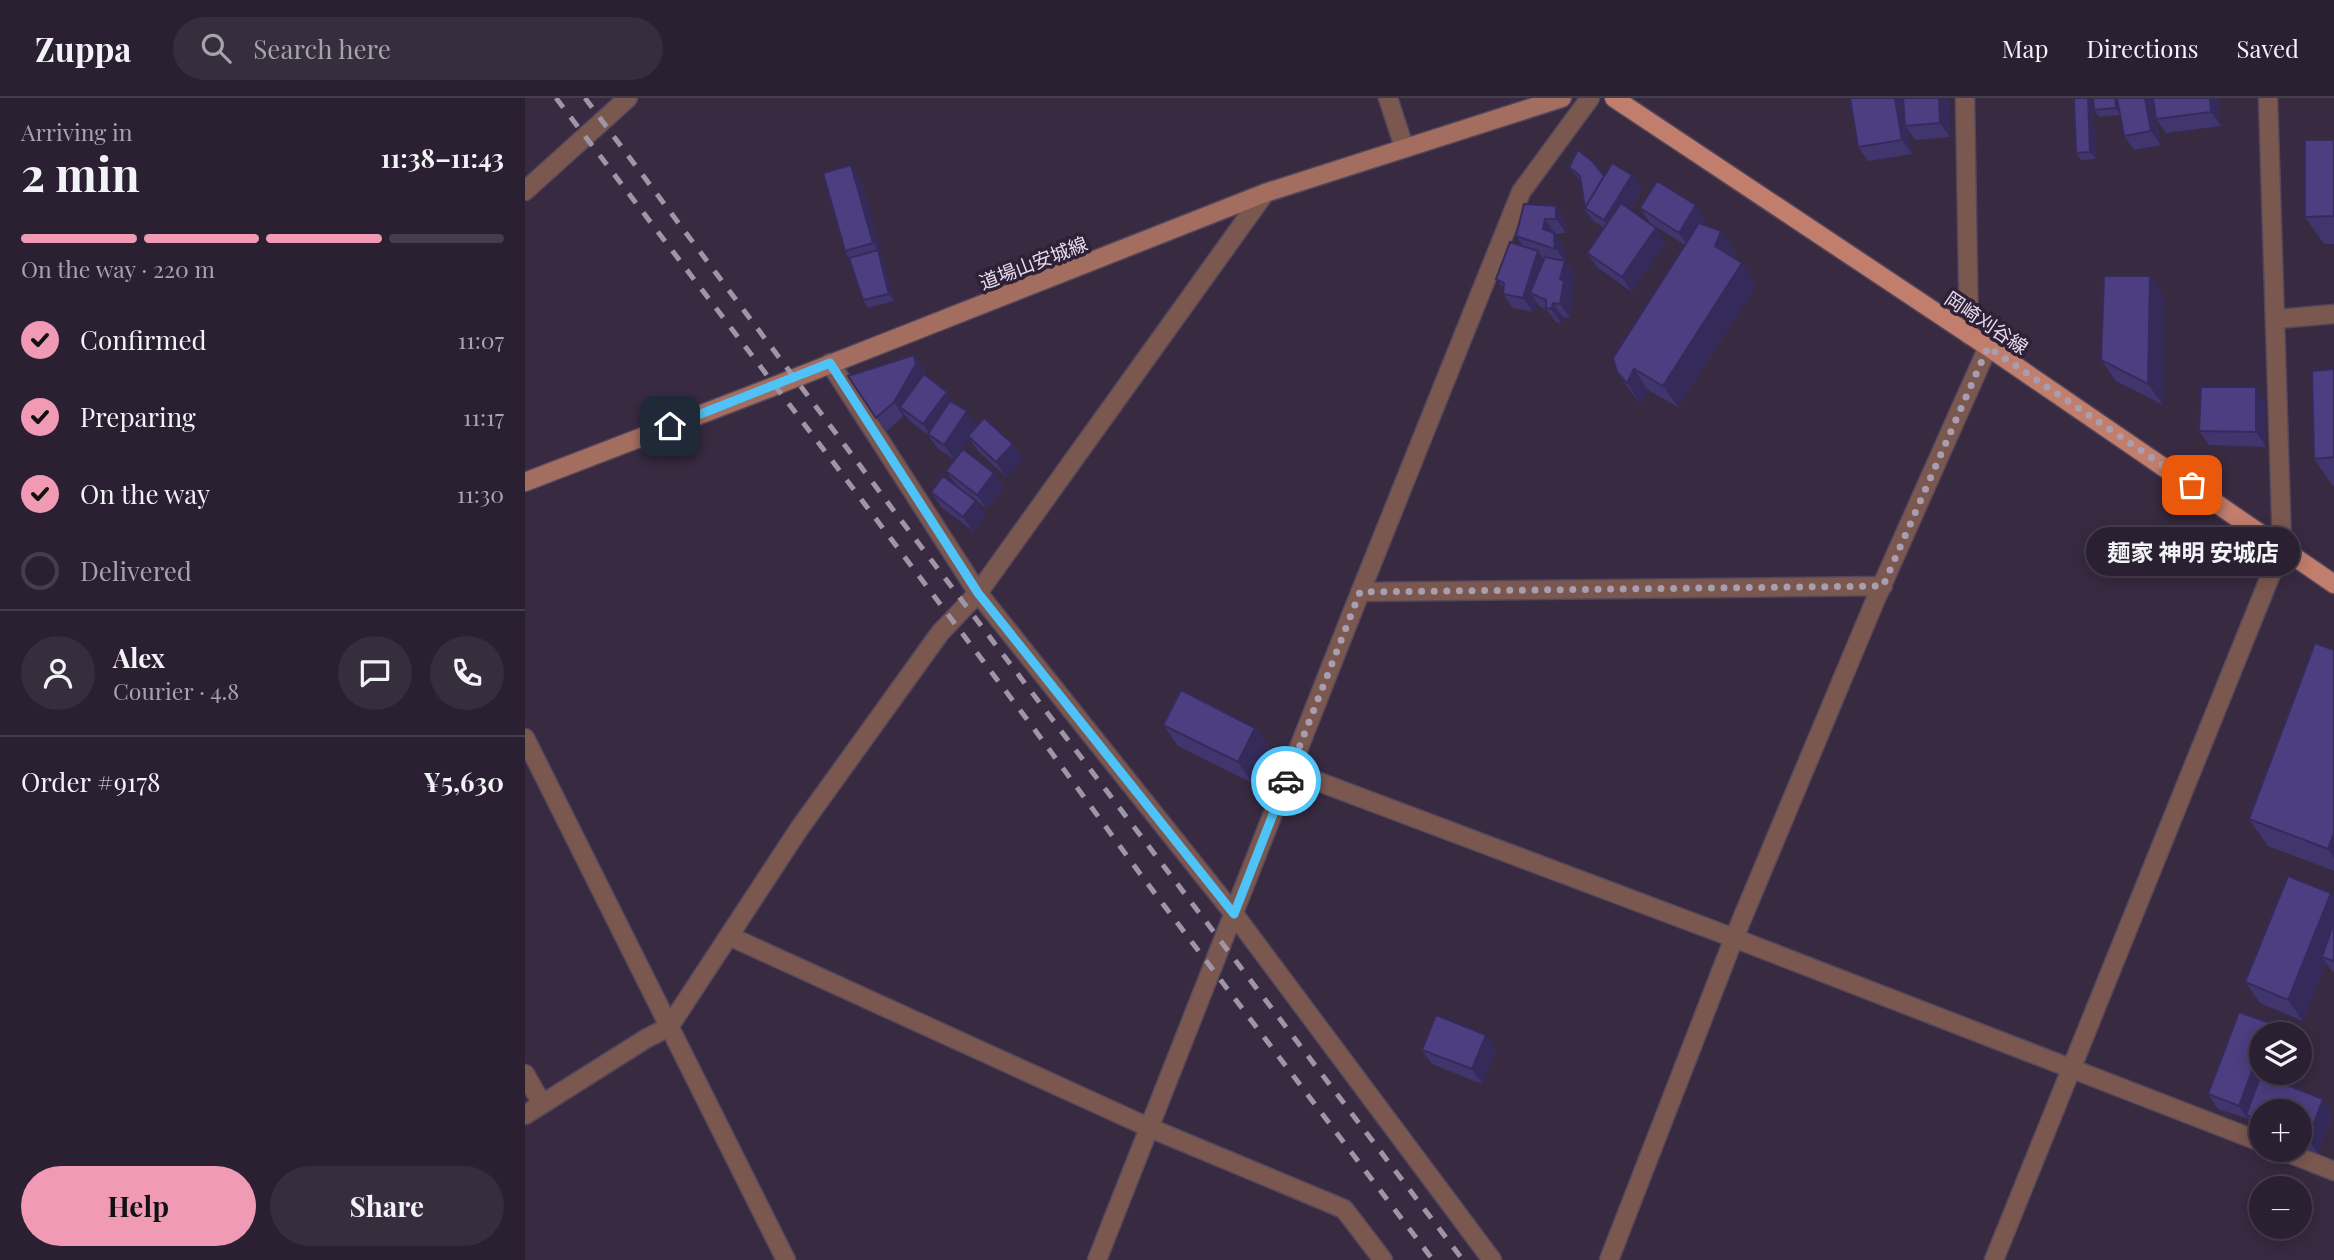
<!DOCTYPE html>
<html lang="en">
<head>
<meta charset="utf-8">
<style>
	:root { --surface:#2a2031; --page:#362d3d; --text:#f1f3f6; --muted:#a5a3ab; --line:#463e4d; --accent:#f09ab5 }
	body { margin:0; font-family:"Playfair Display","Noto Sans JP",serif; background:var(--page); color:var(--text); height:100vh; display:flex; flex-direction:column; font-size:26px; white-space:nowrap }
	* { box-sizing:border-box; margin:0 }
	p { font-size:23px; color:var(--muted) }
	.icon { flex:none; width:38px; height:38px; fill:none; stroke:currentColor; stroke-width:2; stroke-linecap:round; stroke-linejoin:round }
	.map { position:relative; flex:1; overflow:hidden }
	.drawer { display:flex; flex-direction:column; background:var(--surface); width:525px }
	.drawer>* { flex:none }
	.tools { position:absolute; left:1724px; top:924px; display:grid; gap:14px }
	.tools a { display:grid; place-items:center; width:63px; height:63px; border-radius:50%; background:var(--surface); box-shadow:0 4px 18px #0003,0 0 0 2px var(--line); font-size:35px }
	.pin { position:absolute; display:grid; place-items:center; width:60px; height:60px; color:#fff; margin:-30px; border-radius:14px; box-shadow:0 4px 10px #0006 }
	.courier { position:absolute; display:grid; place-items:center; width:70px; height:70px; margin:-35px; border:5px solid #4fc3f7; border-radius:50%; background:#fff; color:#222; box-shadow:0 2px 9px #0007 }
	.bubble { position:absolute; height:49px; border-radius:24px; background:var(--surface); box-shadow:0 4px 18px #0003,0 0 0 2px var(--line); font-size:23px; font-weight:700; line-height:49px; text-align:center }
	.headline em { font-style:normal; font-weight:700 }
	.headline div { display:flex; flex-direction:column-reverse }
	.headline { display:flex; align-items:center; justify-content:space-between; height:119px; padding:0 21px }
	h1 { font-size:46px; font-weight:700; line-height:52px }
	.bar { display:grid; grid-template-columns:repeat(4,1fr); gap:10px 7px; align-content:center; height:84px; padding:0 21px }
	.bar i { height:9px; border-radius:5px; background:var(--line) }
	.bar .active { background:var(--accent) }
	.bar p { grid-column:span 4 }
	.line { display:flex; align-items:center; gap:18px; padding:0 21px; border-top:2px solid var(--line) }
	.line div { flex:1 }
	.round { display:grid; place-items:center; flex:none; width:74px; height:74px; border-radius:37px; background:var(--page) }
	ol { padding:0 21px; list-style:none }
	li { display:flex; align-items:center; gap:21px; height:77px }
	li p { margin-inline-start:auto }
	li .icon { padding:7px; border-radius:50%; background:var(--accent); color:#111; stroke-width:4 }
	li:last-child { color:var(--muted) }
	li i { width:38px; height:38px; border:4px solid var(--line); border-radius:50% }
	.primary-button { display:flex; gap:14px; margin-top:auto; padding:14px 21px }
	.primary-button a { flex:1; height:80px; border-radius:42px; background:var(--accent); color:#111; font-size:28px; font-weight:700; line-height:80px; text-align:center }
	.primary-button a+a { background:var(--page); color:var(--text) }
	header { display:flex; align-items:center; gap:42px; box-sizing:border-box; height:98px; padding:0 35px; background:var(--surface); border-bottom:2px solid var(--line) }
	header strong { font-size:33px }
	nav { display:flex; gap:38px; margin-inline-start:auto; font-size:24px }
	.search { width:490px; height:63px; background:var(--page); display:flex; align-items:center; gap:18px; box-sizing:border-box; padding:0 24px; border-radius:38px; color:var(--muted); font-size:26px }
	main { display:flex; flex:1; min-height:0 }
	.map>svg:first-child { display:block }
</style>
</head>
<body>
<header>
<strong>Zuppa</strong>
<div class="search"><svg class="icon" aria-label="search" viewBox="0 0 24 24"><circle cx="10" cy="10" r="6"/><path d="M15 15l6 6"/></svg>Search here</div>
<nav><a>Map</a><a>Directions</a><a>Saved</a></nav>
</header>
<main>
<section class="drawer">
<div class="headline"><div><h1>2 min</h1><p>Arriving in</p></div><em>11:38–11:43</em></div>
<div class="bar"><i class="active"></i><i class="active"></i><i class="active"></i><i></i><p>On the way · 220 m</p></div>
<ol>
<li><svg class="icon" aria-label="check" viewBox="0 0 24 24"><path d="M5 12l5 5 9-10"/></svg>Confirmed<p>11:07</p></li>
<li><svg class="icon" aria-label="check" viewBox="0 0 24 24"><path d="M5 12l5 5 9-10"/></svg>Preparing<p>11:17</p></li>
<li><svg class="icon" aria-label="check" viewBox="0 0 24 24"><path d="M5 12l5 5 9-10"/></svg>On the way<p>11:30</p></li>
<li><i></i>Delivered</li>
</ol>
<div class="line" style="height:126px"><a class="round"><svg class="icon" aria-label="person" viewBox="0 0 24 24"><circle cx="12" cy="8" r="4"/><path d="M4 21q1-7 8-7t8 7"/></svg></a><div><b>Alex</b><p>Courier · 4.8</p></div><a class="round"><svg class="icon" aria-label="chat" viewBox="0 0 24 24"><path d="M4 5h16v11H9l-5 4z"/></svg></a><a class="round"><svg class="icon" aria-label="phone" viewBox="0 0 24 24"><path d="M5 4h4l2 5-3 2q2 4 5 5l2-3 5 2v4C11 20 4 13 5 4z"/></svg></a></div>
<div class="line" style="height:91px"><div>Order #9178</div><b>¥5,630</b></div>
<div class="primary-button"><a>Help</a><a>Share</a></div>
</section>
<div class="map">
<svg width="1809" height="1162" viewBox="0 0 1809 1162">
	<rect width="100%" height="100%" fill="#382a41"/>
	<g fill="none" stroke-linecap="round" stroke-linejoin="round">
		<defs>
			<path id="street" d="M863,0L879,49
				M1440,0L1444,237
				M0,93L103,0
				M1752,221L1809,216
				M305,265L453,495L709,816L967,1162
				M835,494L1358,488
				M0,640L261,1162
				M765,673L1209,840L1736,1044
				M204,838L625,1030L819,1111L858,1162
				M0,976L17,1006
				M0,1017L122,940L144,929L274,731L415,535L453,495L740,95
				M1756,1052L1809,1073
				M572,1162L827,515L996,94L1065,0
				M1084,1162L1209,840L1350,503L1463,249
				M1469,1162L1757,449L1743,0"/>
			<path id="secondary" d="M0,384L242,291L740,95L1037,0"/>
			<path id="primary" d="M1089,0L1463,249L1809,486"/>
		</defs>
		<use href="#street" stroke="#54475c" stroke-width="21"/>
		<use href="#secondary" stroke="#54475c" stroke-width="21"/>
		<use href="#primary" stroke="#54475c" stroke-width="21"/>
		<use href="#street" stroke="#7b584f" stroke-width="18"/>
		<use href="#secondary" stroke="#a36e60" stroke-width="18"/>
		<use href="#primary" stroke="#c27e6c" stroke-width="18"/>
		<path stroke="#a095a7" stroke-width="5" stroke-dasharray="12 12" stroke-linecap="butt" d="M31,0L302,356L507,628L616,777L908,1162
			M60,0L369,413L938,1162"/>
	</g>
	<path fill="#41356e" d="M1423,0L1425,39L1390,42L1383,32L1387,56L1343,63L1333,49Z
		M1693,0L1696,28L1641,35L1631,21L1636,47L1609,52L1599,38L1595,17L1574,19L1569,12Z
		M1568,6L1571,61L1556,62L1551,55Z
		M1809,42V146H1799L1780,119Z
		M326,67L336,82L369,203L343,210L338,202L324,160L320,153Z
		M1044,69L1079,78L1107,77L1117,91L1105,112L1141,144L1107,194L1072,169L1062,155L1079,130L1070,124L1067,121L1066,124L1061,116L1056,82L1049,76Z
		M1031,108L1041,123V135L1030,136L1039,149L1040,164L1050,178L1046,192L1049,198L1045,220L1038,219L1036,225L1031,224L1022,212L1015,209L1012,204L1008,214L988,210L978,196L979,191L971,181L998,148L991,138Z
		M1115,110L1181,122L1178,126L1196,133L1210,154L1209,159L1232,186L1153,309L1123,292L1116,306L1107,295L1092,274L1160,147L1125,125Z
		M1625,178L1639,199L1638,307L1591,283L1576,262Z
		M389,257L399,271L401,278L431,306L442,313L452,328L488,346L498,360L481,379L453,353L444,340L429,361L413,351L404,338L385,323L380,317L361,334L323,278Z
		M1809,271V388H1808L1789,361Z
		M1731,289L1741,304V349L1684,347L1674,333Z
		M421,373L469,375L479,389L462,411L431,387Z
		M406,394L461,417L448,433L416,409Z
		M1809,552V773L1743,748L1724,721Z
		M638,627L730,630L745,650L727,685L653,648Z
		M1809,799V874L1807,873L1801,865L1778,923L1735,905L1720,884Z
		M971,951L957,986L907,966L897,952Z
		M1740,979L1808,1016L1793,1055L1774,1048V1013H1736V1033L1731,1031L1724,1021L1693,1011L1683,996Z"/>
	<path fill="#352b5a" d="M1370,0H1378L1380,28L1383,32L1387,56L1377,42Z
		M1414,0H1423L1425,39L1415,25Z
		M1563,0L1568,6L1571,61L1565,54Z
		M1590,0H1593L1596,17L1591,10Z
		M1620,0H1628L1636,47L1626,33Z
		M1685,0H1693L1696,28L1686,14Z
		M326,67L336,82L358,160L348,145Z
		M1107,77L1117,91L1089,137L1079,122Z
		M1171,107L1181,122L1164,150L1154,135Z
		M1031,108L1041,123V135L1031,121Z
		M1062,114L1067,121L1066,124L1061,116Z
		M1020,121L1039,149L1040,164L1050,178L1046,192L1049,198L1045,220L1035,206V181L1040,164L1018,131Z
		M1131,130L1141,144L1107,194L1097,179Z
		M1196,133L1210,154L1205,169L1190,148Z
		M353,152L358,160L369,203L364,196Z
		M1013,153L1023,168L1005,195L1012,204L1008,214L998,200Z
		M1217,165L1232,186L1153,309L1138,288Z
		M1625,178L1639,199L1638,307L1623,286Z
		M1028,205L1038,219L1036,225L1026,211Z
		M389,257L399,271L401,280L375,309L380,317L379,319L369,304Z
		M1109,271L1123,292L1116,306L1102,285Z
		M1731,289L1741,304V349L1731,334Z
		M422,294L432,308L407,339L398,326Z
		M442,313L452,328L429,361L419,347Z
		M488,346L498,360L481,379L471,364Z
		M469,375L479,389L462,411L452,397Z
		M451,403L461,417L448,433L438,419Z
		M730,630L745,650L727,685L713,664Z
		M1809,735V760L1803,751Z
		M1806,795L1809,799V846L1797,859L1801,865L1778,923L1763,902Z
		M1745,925L1753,936H1741Z
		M961,937L971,951L957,986L947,971Z
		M1736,949V975H1742L1726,1018L1721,1017L1724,1022L1714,1008Z
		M1798,1001L1808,1016L1793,1055L1783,1041Z"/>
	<path fill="#4c3e80" stroke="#352b5a" stroke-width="2" d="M1325,0H1370L1377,42L1333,49Z
		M1378,0H1414L1415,25L1380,28Z
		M1549,0H1563L1565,54L1551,55Z
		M1568,0H1590L1591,10L1569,12Z
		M1592,0H1620L1626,33L1599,38Z
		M1628,0H1685L1686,14L1631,21Z
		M1780,42H1809V118L1780,119Z
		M1053,52L1067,63L1079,78L1060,110L1055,78L1044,69Z
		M1087,65L1107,77L1079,122L1060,110Z
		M326,67L348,145L320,153L298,75Z
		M1132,83L1171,107L1154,135L1115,110Z
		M1096,105L1131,130L1097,179L1062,155Z
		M999,106L1031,108V121H1020L1018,131L1029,135L1030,151L991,138Z
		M1174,125L1196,133L1190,148L1217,165L1138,288L1109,271L1102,285L1092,274L1088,260Z
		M985,144L1013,153L998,200L978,196L979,185L971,181Z
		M353,152L364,196L338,202L324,160Z
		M1020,159L1040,163L1035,181L1039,183L1035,206L1028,205L1026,211L1021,210V202L1005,195Z
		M1579,178H1625L1623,286L1576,262Z
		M389,257L391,266L369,304L351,320L323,278Z
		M1809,271V359L1789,361L1787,273Z
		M399,276L422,294L398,326L375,309Z
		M1676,289H1731V334L1674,333Z
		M425,303L442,313L419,347L403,336Z
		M459,320L488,346L471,364L443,338Z
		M438,351L469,375L452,397L421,373Z
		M418,378L451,403L438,419L406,394Z
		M1790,545L1809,552V735L1803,751L1724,721Z
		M656,592L730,630L713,664L638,627Z
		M1763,778L1806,795L1763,902L1720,884Z
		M1809,824V863L1797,859Z
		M1714,914L1745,925L1741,936H1736V949L1714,1008L1683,996Z
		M911,917L961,937L947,971L897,952Z
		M1736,977L1798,1001L1783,1041L1774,1037V1013H1736V1023L1721,1017Z"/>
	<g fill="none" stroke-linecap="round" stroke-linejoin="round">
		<path stroke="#a99eb0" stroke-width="7" stroke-dasharray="0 12.6" d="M761,683L835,494L1358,488L1463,249L1667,387"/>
		<path stroke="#4fc3f7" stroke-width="9" d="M145,328L305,265L453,495L709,816L761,683"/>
	</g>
	<g text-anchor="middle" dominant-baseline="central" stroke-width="7" stroke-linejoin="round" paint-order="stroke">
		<g font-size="19" fill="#e6ddec" stroke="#2e2037">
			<text transform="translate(508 164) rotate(-21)">道場山安城線</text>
			<text transform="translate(1462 224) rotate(34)">岡崎刈谷線</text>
		</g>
	</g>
</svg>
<div class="tools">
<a><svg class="icon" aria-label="layers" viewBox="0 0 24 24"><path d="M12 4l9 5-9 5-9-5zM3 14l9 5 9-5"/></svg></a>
<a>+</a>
<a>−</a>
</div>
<div class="pin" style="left:1667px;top:387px;background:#ea580c"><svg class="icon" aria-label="bag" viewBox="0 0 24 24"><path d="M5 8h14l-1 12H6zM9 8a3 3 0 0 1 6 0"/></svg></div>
<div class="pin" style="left:145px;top:328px;background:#1f2937"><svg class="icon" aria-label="home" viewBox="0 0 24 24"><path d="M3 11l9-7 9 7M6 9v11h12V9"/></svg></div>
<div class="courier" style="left:761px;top:683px"><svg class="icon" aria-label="car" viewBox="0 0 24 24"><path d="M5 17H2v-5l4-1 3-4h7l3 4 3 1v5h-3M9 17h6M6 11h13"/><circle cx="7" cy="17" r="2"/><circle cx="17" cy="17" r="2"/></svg></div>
<div class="bubble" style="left:1561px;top:429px;width:214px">麺家 神明 安城店</div>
</div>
</main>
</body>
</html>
